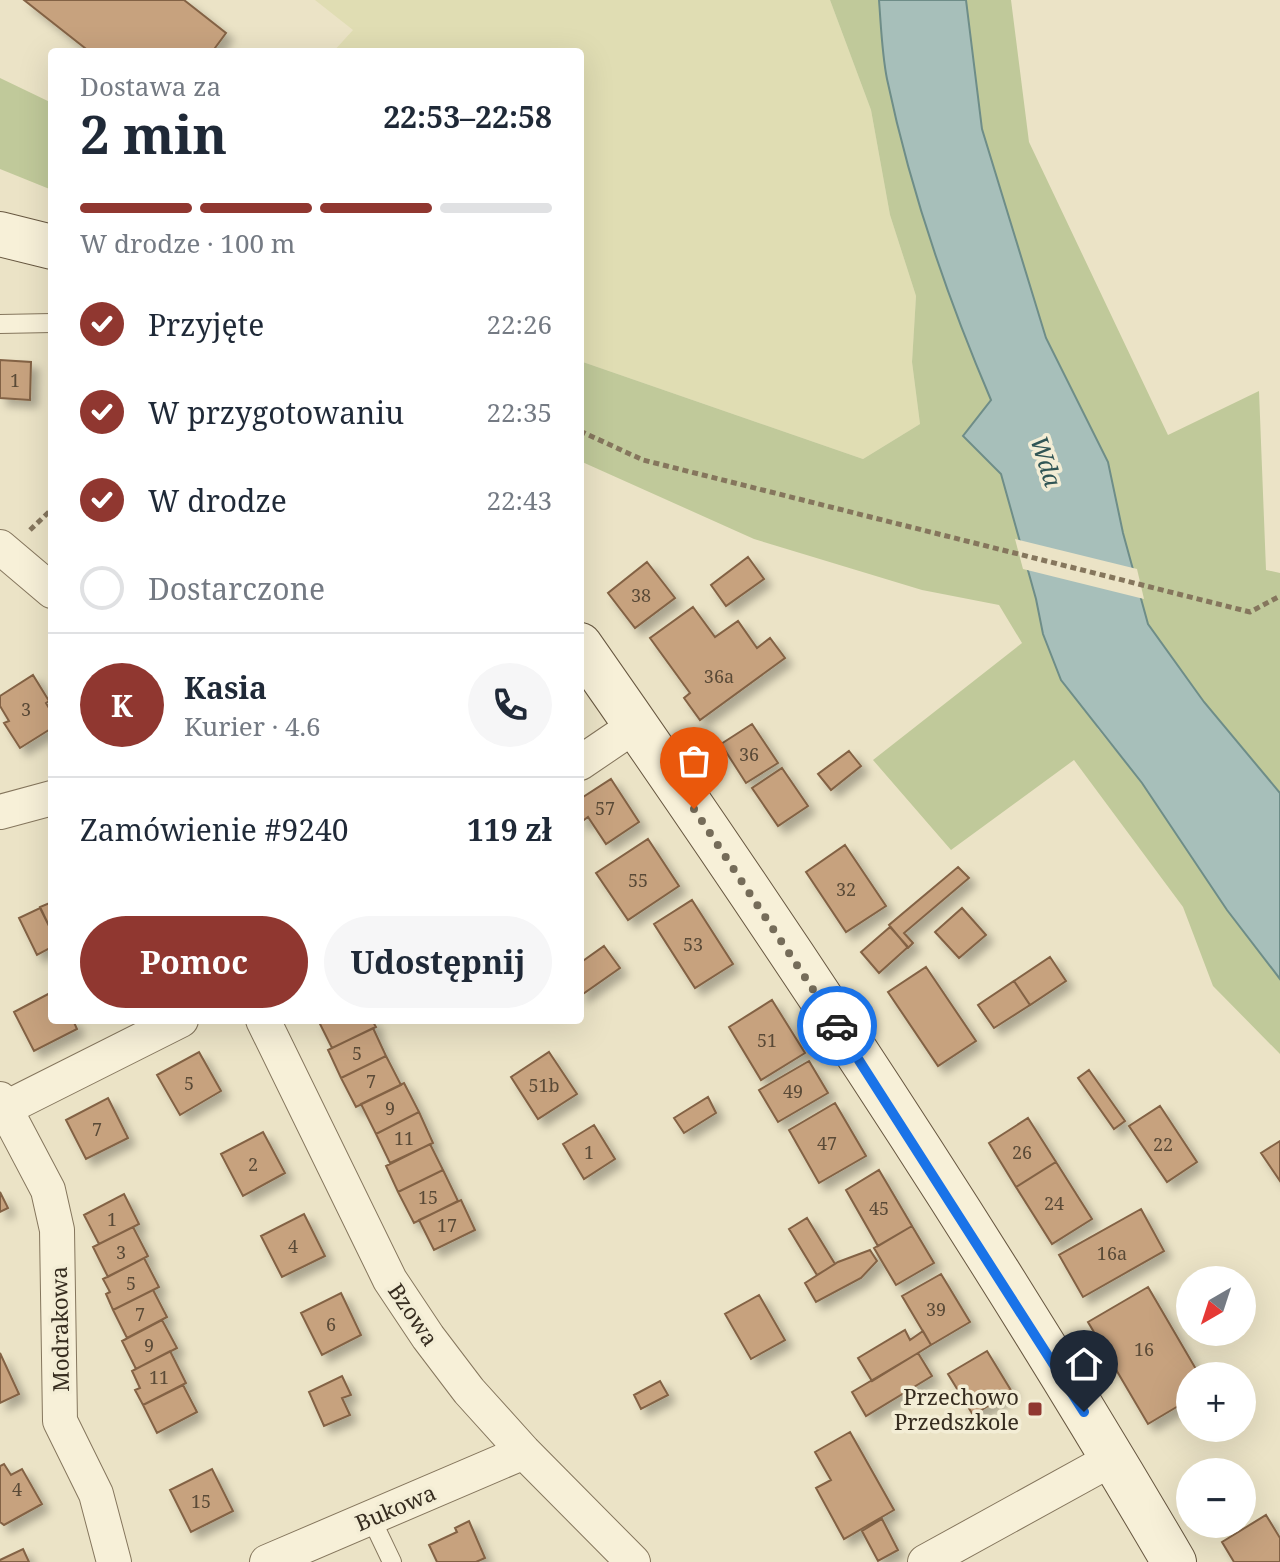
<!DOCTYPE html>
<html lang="pl">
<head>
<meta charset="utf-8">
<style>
	:root { --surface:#fff; --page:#f6f6f7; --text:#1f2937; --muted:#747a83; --line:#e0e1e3; --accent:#903730 }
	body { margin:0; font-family:"Noto Serif",serif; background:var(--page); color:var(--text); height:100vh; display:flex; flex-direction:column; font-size:30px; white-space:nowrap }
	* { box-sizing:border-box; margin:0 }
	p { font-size:26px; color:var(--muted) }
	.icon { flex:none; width:44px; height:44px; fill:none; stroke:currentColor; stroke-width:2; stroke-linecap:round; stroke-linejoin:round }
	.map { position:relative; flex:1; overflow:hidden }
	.details { position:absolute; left:48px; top:48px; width:536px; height:976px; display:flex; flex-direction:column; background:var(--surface); border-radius:8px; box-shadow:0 8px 32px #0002 }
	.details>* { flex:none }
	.needle { width:52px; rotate:219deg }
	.controls { position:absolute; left:1176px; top:1266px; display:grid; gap:16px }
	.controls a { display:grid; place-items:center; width:80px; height:80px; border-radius:50%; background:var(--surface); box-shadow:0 8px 32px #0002; font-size:40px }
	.pin { position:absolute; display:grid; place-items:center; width:68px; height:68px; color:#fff; margin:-82px -34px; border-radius:50% 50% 50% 0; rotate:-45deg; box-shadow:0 0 8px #0007 }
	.pin .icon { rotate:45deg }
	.courier { position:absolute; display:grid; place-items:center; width:80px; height:80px; margin:-40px; border:6px solid #1a73e8; border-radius:50%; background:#fff; color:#222; box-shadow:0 2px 10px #0007 }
	.summary em { font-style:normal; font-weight:700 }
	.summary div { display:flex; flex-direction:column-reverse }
	.summary { display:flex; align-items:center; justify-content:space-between; height:136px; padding:0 32px }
	h1 { font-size:52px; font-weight:700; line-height:60px }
	.bar { display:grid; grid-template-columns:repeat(4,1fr); gap:12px 8px; align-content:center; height:96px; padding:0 32px }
	.bar i { height:10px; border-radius:6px; background:var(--line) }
	.bar .current { background:var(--accent) }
	.bar p { grid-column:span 4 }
	.line { display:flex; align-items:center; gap:20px; padding:0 32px; border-top:2px solid var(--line) }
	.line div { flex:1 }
	.round { display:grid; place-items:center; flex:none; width:84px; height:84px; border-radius:42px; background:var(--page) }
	ol { padding:0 32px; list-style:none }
	li { display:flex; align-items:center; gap:24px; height:88px }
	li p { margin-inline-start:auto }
	li .icon { padding:8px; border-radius:50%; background:var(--accent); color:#fff; stroke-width:4 }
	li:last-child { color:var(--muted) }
	li i { width:44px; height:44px; border:4px solid var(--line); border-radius:50% }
	.primary-button { display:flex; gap:16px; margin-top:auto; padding:16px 32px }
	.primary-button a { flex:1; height:92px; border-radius:48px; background:var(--accent); color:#fff; font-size:32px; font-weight:700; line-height:92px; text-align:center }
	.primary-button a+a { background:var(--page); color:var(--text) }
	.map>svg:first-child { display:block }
</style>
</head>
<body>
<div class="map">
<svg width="1280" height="1562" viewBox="0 0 1280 1562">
	<defs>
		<filter id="shadow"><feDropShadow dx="7" dy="7" stdDeviation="4" flood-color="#0004"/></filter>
	</defs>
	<rect width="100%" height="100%" fill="#ebe3c6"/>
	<path fill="#e0ddb3" d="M315,0H830L871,110L890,215L916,296L912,362L920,424L863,459L580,361V52H333L353,30Z"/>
	<path fill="#c0c99a" d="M830,0H879C881,26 882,54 887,79C910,189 947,297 991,400L963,436L1001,474L1036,599L1043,634L1098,729L1142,783L1227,910L1280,979V1054L1213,986L1183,907L1074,760L951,850L873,760L1022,643L999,605L922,590L754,539L580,461V361L863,459L920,424L912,362L916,296L890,215L871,110Z
		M966,0H1011L1029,142L1168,435L1259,391L1266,570L1280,573V793L1204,702L1148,624L1123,533L1108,462L1046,338L982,129Z
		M0,78L52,103V190L0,169Z"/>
	<path fill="#a7bfba" stroke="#6e8d88" stroke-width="2" d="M879,0H966L982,129L1046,338L1108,462L1123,533L1148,624L1204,702L1280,793V979L1227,910L1142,783L1061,680L1043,634L1036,599L1001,474L963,436L991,400C947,297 910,189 887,79C882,54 881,26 879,0Z"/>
	<path fill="#ebe3c6" d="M1015,539L1137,569L1144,599L1023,569Z"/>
	<path fill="#c7a27e" stroke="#836244" stroke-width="2" filter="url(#shadow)" d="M24,0H184L226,33L212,52H90Z
		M0,360L31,362L30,400L0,398Z
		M748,557L764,579L726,606L711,585Z
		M647,562L675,598L635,628L608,593Z
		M693,607L715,637L738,621L757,648L770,638L785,658L700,720L684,698L690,693L650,638Z
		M33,675L49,701L46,703L52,713V728L20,748L4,723L9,721L0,706V696Z
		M752,724L778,763L746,783L721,744Z
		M849,751L861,766L831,790L818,774Z
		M782,768L808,806L778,826L752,788Z
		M611,779L639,822L606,844L588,817L580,823V799Z
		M648,839L679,886L628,920L596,873Z
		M845,845L886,906L846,932L806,872Z
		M958,867L969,878L904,933L913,943L908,948L889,925Z
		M692,900L733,964L695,988L654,924Z
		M52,902V932L40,907Z
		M40,908L52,932V947L37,955L19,918Z
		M962,908L986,935L959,958L935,932Z
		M890,927L908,947L879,973L861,952Z
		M604,946L620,968L580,996V963Z
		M1050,957L1066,981L1030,1005L1014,981Z
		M926,967L976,1041L938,1066L888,992Z
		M1014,981L1030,1005L994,1028L978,1005Z
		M52,992V1020H73L77,1029L34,1051L14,1012Z
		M772,1000L805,1053L761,1080L729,1027Z
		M318,1020H372L376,1027L332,1048Z
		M373,1028L386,1056L341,1078L328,1050Z
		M199,1052L221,1091L180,1115L157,1075Z
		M549,1052L577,1094L538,1119L511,1077Z
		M386,1056L401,1085L356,1107L341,1078Z
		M809,1061L828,1093L778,1122L759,1090Z
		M1089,1070L1125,1121L1114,1129L1078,1078Z
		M404,1083L419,1112L376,1134L361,1104Z
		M708,1097L716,1113L684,1133L674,1118Z
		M108,1098L128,1138L86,1159L66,1120Z
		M835,1103L866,1156L819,1183L789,1130Z
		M1160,1106L1197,1162L1167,1182L1129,1126Z
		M419,1112L433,1143L390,1163L376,1134Z
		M1028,1118L1056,1162L1016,1187L989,1143Z
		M594,1125L615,1159L584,1179L563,1144Z
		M263,1132L285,1173L243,1196L221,1154Z
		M1280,1141V1181L1261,1153Z
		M430,1144L443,1170L398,1192L386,1166Z
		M1056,1162L1092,1219L1052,1244L1016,1187Z
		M443,1170L458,1201L414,1223L398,1192Z
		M879,1170L912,1226L878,1246L846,1190Z
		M0,1192L8,1208L0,1212Z
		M124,1194L139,1224L99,1244L84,1215Z
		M461,1200L475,1230L434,1250L419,1220Z
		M1141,1209L1164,1251L1083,1297L1059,1255Z
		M304,1214L325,1256L282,1277L261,1236Z
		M807,1218L835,1264L817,1275L789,1229Z
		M912,1226L934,1263L896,1285L874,1248Z
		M133,1227L148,1256L108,1277L93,1247Z
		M870,1250L877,1261L861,1278L816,1302L805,1283L838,1262Z
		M144,1258L159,1287L113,1310L106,1294L110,1292L103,1279Z
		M941,1274L970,1322L931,1345L902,1296Z
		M1148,1287L1200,1376H1190V1399L1148,1424L1088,1322Z
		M153,1290L167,1317L127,1338L113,1310Z
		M341,1293L361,1335L322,1355L301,1313Z
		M759,1295L785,1340L751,1359L725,1314Z
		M162,1320L177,1348L136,1369L122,1341Z
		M905,1330L910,1340L923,1331L931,1345L872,1381L858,1358Z
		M170,1351L186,1383L143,1405L135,1390L140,1388L132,1371Z
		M987,1351L1012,1392L973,1415L948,1374Z
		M0,1353L19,1394L0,1403Z
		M918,1353L932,1376L866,1416L852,1392Z
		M342,1376L351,1395L342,1398L350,1415L324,1426L309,1392Z
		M660,1381L668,1395L641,1409L634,1395Z
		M183,1385L197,1412L157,1433L143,1405Z
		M850,1432L894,1510L844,1539L816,1488L831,1480L815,1452Z
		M4,1464L11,1475L22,1469L42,1504L4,1525L0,1522V1466Z
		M212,1469L233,1511L191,1532L170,1490Z
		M1266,1515L1280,1538V1562H1234L1222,1542Z
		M882,1519L898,1550L878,1561L862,1531Z
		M469,1521L485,1558L476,1562H437L429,1545L457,1532L455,1528Z
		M23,1549L29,1562H0V1560Z"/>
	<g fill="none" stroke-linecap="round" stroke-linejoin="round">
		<defs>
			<path id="lane" d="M0,324L52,323
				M371,1518L392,1562"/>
			<path id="street" d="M0,547L52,591
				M580,763L636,725
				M0,812L52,798
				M263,1020L390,1280L428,1337L469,1391L524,1452L633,1562
				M0,1099L48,1190L57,1230L60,1421L96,1494L114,1562
				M0,1111L181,1020
				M267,1562L524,1452
				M925,1562L1112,1459"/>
			<path id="secondary" d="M0,234L52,247
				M580,645C788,942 991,1249 1174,1562"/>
		</defs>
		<use href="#lane" stroke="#85765d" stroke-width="20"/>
		<use href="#street" stroke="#85765d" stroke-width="36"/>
		<use href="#secondary" stroke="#675740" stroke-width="46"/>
		<path stroke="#85765d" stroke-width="5" stroke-dasharray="6 4" stroke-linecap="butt" d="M580,431L643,460L1250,612L1280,596
			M30,530L52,509"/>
		<use href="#lane" stroke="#f7f0d8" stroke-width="18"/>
		<use href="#street" stroke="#f7f0d8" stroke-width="34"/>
		<use href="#secondary" stroke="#f7f0d8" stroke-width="44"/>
	</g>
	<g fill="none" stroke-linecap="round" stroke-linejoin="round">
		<path stroke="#756c59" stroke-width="8" stroke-dasharray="0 14.4" d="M694,809L837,1026"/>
		<path stroke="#1a73e8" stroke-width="10" d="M837,1026L1084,1412"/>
	</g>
	<rect fill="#903730" stroke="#f3edd5" stroke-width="3" x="1027" y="1401" width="16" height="16" rx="4"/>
	<g text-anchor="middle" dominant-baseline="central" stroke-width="7" stroke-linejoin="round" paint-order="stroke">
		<g font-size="18" fill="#5a4a37">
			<text x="15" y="380">1</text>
			<text x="641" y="595">38</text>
			<text x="719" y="676">36a</text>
			<text x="26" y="709">3</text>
			<text x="749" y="754">36</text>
			<text x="605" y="808">57</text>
			<text x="638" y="880">55</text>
			<text x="846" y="889">32</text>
			<text x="693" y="944">53</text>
			<text x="767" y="1040">51</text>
			<text x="357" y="1053">5</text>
			<text x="371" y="1081">7</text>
			<text x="189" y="1083">5</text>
			<text x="544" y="1085">51b</text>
			<text x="793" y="1091">49</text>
			<text x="390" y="1108">9</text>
			<text x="97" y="1129">7</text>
			<text x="404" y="1138">11</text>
			<text x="827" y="1143">47</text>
			<text x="1163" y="1144">22</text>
			<text x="589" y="1152">1</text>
			<text x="1022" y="1152">26</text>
			<text x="253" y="1164">2</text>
			<text x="428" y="1197">15</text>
			<text x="1054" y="1203">24</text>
			<text x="879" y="1208">45</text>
			<text x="112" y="1219">1</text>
			<text x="447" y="1225">17</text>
			<text x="293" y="1246">4</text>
			<text x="121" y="1252">3</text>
			<text x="1112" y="1253">16a</text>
			<text x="131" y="1283">5</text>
			<text x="936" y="1309">39</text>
			<text x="140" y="1314">7</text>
			<text x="331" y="1324">6</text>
			<text x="149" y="1345">9</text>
			<text x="1144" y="1349">16</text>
			<text x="159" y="1377">11</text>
			<text x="17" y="1489">4</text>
			<text x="201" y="1501">15</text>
		</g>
		<g font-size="22" fill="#362c1f" stroke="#f3edd5">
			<text transform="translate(414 1314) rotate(56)">Bzowa</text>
			<text transform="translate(59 1329) rotate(-91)">Modrakowa</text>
			<text transform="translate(395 1507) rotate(-23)">Bukowa</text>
		</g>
		<g font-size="22" fill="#362c1f" stroke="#f3edd5" text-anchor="end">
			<text x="1019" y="1396">Przechowo<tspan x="1019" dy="25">Przedszkole</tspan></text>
		</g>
		<g font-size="24" font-style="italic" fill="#305555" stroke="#f3edd5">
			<text transform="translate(1047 461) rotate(72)">Wda</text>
		</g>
	</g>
</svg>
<div class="controls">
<a><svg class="needle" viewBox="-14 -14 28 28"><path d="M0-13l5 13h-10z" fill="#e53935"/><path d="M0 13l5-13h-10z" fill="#747a83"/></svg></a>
<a>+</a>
<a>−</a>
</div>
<div class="pin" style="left:694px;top:809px;background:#ea580c"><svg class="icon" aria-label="bag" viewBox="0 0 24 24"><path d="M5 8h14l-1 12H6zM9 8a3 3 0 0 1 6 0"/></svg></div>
<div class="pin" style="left:1084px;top:1412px;background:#1f2937"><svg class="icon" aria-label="home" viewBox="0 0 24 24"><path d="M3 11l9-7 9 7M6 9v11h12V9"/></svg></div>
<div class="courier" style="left:837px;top:1026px"><svg class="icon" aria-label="car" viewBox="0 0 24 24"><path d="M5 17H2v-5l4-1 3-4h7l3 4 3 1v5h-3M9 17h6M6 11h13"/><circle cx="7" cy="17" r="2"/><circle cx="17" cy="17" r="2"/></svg></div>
<section class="details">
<div class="summary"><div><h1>2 min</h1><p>Dostawa za</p></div><em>22:53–22:58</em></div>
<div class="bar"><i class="current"></i><i class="current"></i><i class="current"></i><i></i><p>W drodze · 100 m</p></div>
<ol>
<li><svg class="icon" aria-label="check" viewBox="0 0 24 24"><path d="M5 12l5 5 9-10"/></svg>Przyjęte<p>22:26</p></li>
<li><svg class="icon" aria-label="check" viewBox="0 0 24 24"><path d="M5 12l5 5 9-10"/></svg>W przygotowaniu<p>22:35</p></li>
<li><svg class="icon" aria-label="check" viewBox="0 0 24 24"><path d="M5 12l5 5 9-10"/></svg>W drodze<p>22:43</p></li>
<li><i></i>Dostarczone</li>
</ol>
<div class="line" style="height:144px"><b class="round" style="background:var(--accent);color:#fff">K</b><div><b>Kasia</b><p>Kurier · 4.6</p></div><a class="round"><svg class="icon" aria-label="phone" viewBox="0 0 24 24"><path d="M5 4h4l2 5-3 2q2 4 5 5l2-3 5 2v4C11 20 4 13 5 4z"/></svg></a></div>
<div class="line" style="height:104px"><div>Zamówienie #9240</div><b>119 zł</b></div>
<div class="primary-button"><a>Pomoc</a><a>Udostępnij</a></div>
</section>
</div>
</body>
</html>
